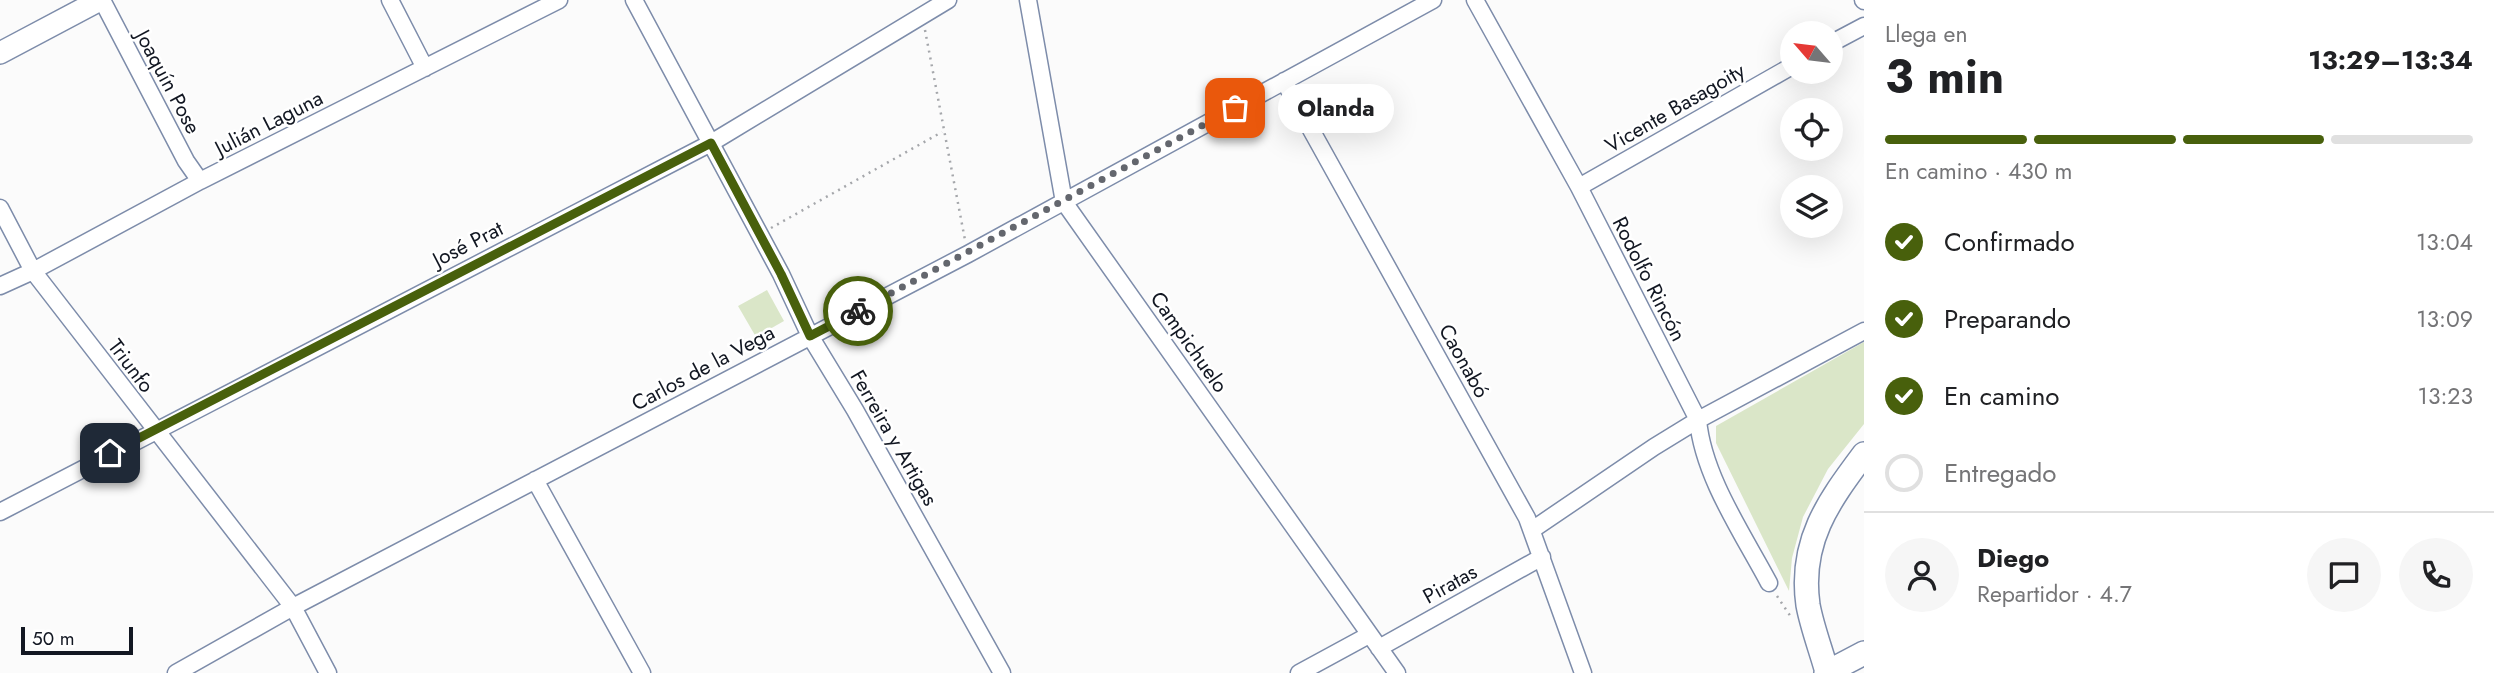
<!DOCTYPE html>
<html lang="es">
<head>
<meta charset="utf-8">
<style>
	:root { --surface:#fff; --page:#f6f6f6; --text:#202124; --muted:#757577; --line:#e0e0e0; --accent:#48600c }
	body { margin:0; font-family:Jost,sans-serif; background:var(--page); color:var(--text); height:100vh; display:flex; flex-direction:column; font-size:26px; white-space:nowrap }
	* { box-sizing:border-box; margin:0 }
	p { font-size:23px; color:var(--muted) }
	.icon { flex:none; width:38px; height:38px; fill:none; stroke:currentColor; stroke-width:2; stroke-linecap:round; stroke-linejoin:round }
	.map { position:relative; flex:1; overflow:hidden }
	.sheet { display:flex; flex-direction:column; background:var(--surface); width:630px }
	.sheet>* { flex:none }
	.needle { width:46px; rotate:298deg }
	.buttons { position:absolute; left:1780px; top:21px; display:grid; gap:14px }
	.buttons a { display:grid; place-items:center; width:63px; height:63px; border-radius:50%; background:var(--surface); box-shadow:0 7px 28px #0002; font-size:35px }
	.scale { position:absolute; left:21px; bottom:18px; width:112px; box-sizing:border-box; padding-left:7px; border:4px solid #121722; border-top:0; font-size:19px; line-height:24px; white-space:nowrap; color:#121722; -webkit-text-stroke:5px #fff; paint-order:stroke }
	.pin { position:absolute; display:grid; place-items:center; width:60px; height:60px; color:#fff; margin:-30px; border-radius:14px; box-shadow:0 4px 10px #0006 }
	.courier { position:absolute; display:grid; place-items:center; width:70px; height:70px; margin:-35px; border:5px solid #48600c; border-radius:50%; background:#fff; color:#222; box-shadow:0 2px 9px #0007 }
	.bubble { position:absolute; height:49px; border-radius:24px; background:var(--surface); box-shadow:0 7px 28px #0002; font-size:23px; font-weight:700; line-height:49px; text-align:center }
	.overview em { font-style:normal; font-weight:700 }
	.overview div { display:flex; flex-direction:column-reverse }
	.overview { display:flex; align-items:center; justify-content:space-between; height:119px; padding:0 21px }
	h1 { font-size:46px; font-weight:700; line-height:52px }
	.bar { display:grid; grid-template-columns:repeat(4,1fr); gap:10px 7px; align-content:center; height:84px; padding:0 21px }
	.bar i { height:9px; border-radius:5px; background:var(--line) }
	.bar .selected { background:var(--accent) }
	.bar p { grid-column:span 4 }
	.line { display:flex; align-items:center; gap:18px; padding:0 21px; border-top:2px solid var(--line) }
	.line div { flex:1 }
	.round { display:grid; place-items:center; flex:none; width:74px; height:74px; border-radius:37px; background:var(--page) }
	ol { padding:0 21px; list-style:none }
	li { display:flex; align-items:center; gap:21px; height:77px }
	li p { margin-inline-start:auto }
	li .icon { padding:7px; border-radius:50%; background:var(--accent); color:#fff; stroke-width:4 }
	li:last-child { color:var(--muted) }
	li i { width:38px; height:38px; border:4px solid var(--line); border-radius:50% }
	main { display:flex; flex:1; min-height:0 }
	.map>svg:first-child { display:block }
</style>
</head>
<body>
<main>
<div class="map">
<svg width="1864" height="673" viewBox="0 0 1864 673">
	<rect width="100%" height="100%" fill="#fbfbfb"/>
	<path fill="#dae6c8" d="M767,290L784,321L756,337L738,306Z
		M1864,342V424L1828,469L1803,517L1792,558L1789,591L1716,443V426Z"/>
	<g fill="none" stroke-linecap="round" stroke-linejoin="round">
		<defs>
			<path id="minor" d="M102,0L186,161L200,181
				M390,0L425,68
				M634,0L781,274L810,336L855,410L1002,673
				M1028,0L1064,202L1397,673
				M1475,0L1579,187L1698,420C1703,476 1743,534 1769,583
				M1863,0L1864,1
				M1830,44L1864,26
				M1284,81L1527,518L1583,673
				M1579,187L1792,66
				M0,208L33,271L293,607L328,673
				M0,286L33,271L200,181L559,0
				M535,480L642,673
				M0,512L711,143L948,0
				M1532,530L1654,447L1698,420L1864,331
				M1379,648L1542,557
				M176,673L293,607L968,254L1433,0
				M1299,673L1369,635"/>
			<path id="tertiary" d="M0,53L100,0"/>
			<path id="secondary" d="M1827,672C1821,650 1812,627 1808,605C1799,542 1828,502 1864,454
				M1826,673L1864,653"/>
		</defs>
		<use href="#minor" stroke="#7d8caa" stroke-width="19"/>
		<use href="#tertiary" stroke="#7d8caa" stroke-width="24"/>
		<use href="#secondary" stroke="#7d8caa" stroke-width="26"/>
		<path stroke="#a5a7ab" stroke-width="2.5" stroke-dasharray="2 5" stroke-linecap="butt" d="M925,30L965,240
			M771,228L942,132
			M1777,596L1791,617"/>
		<use href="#minor" stroke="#fff" stroke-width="16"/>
		<use href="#tertiary" stroke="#fff" stroke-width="21"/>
		<use href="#secondary" stroke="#fff" stroke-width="23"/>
	</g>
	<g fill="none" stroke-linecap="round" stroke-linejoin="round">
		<path stroke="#64676e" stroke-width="7" stroke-dasharray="0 12.6" d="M858,311L1235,108"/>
		<path stroke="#48600c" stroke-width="9" d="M110,453L711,143L781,274L810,336L858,311"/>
	</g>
	<g text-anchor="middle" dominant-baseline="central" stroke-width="5" stroke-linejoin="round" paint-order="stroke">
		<g font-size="21" fill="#121722" stroke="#fff">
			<text transform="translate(168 82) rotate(62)">Joaquín Pose</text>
			<text transform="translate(1675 108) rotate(-30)">Vicente Basagoity</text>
			<text transform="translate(269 123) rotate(-27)">Julián Laguna</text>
			<text transform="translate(468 244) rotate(-27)">José Prat</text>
			<text transform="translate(1649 279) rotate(63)">Rodolfo Rincón</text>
			<text transform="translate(1189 342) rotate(55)">Campichuelo</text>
			<text transform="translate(1464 361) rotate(61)">Caonabó</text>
			<text transform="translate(131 366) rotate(53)">Triunfo</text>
			<text transform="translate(703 368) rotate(-28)">Carlos de la Vega</text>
			<text transform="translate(894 438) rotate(60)">Ferreira y Artigas</text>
			<text transform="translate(1450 584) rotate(-29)">Piratas</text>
		</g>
	</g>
</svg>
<div class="buttons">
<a><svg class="needle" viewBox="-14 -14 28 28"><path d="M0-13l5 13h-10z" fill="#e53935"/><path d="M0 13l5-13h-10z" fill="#757577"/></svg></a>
<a><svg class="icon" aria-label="locate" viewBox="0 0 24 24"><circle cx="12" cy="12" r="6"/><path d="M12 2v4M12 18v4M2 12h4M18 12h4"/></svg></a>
<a><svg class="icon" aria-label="layers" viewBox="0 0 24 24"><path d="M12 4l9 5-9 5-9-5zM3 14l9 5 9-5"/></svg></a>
</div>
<div class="scale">50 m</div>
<div class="pin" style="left:1235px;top:108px;background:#ea580c"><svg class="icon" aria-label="bag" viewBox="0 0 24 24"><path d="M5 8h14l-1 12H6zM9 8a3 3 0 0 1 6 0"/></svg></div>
<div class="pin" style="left:110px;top:453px;background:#1f2937"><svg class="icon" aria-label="home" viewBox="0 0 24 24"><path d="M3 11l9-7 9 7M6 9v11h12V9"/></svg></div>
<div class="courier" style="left:858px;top:311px"><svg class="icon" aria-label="bike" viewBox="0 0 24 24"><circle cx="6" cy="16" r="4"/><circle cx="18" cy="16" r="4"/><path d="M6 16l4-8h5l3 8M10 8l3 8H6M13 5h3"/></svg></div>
<div class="bubble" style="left:1278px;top:84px;width:116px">Olanda</div>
</div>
<section class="sheet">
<div class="overview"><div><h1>3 min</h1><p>Llega en</p></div><em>13:29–13:34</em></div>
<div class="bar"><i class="selected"></i><i class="selected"></i><i class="selected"></i><i></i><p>En camino · 430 m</p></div>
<ol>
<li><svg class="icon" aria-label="check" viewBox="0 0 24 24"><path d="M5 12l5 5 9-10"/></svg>Confirmado<p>13:04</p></li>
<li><svg class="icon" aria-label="check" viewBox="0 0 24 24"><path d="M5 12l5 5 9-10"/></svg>Preparando<p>13:09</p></li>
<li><svg class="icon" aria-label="check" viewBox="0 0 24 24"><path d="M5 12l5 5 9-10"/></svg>En camino<p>13:23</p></li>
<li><i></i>Entregado</li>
</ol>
<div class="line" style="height:126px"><a class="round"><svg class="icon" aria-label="person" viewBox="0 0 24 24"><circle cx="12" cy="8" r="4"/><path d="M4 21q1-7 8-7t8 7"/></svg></a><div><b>Diego</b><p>Repartidor · 4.7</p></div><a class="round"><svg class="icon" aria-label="chat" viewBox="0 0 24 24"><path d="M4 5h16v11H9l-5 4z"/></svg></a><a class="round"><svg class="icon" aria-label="phone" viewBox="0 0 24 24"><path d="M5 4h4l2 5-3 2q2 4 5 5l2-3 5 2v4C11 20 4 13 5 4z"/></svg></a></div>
</section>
</main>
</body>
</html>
